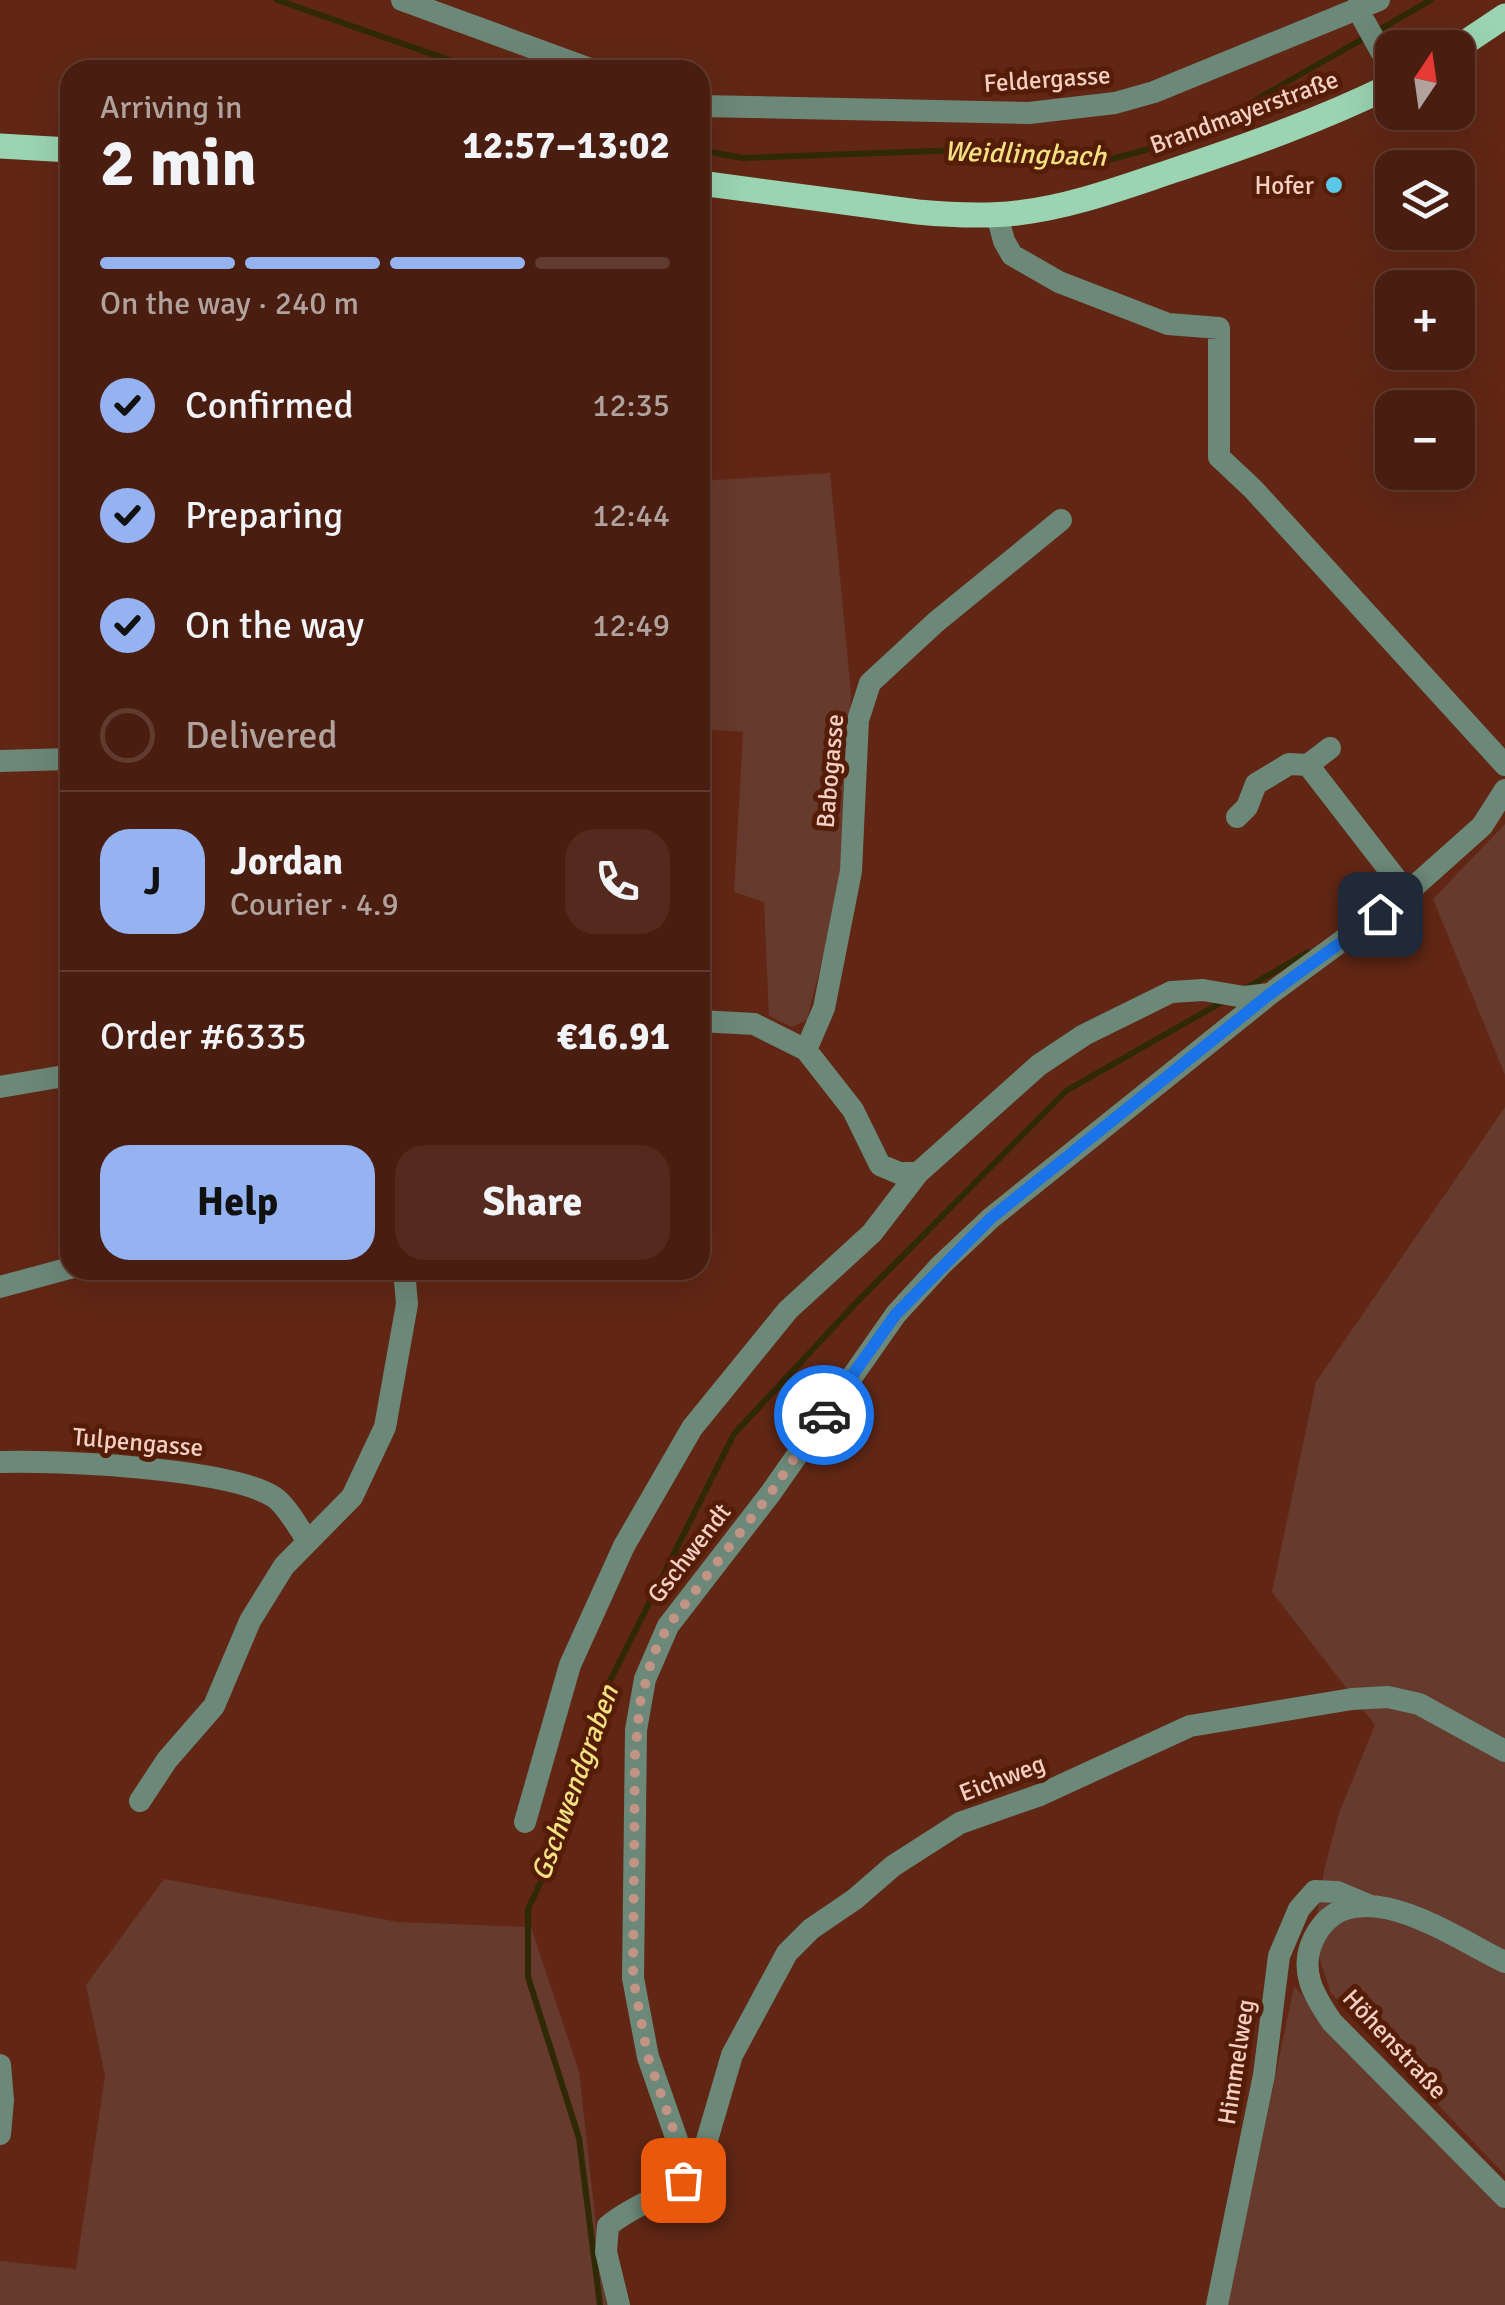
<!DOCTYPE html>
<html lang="en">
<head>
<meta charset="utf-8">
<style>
	:root { --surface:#491d0f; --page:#532a1d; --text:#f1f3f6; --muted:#b1a29e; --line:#613b2f; --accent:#95b2f1 }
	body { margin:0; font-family:Signika,sans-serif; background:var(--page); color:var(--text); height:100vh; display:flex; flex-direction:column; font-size:38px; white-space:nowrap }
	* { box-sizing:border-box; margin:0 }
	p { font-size:32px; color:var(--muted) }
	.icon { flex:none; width:55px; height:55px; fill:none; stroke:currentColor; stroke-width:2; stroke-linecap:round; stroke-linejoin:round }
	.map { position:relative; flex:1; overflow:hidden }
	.details { position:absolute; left:60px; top:60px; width:650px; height:1220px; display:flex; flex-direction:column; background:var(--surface); border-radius:30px; box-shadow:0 10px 40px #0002,0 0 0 2px var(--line) }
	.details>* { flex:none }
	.needle { width:65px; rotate:13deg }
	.buttons { position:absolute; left:1375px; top:30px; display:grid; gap:20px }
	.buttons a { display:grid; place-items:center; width:100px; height:100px; border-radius:20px; background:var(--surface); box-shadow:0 10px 40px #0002,0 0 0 2px var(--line); font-size:50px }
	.pin { position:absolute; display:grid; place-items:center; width:85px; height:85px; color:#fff; margin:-42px; border-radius:20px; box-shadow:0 5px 15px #0006 }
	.courier { position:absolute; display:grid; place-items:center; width:100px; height:100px; margin:-50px; border:8px solid #1a73e8; border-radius:50%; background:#fff; color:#222; box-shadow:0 2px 12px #0007 }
	.overview em { font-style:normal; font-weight:800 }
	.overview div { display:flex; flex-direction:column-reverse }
	.overview { display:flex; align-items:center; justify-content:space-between; height:170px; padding:0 40px }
	h1 { font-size:65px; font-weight:800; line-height:75px }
	.bar { display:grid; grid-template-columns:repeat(4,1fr); gap:15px 10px; align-content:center; height:120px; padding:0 40px }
	.bar i { height:12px; border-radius:8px; background:var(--line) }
	.bar .selected { background:var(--accent) }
	.bar p { grid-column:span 4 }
	.line { display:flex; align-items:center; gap:25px; padding:0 40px; border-top:2px solid var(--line) }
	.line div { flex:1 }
	.round { display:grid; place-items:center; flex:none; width:105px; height:105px; border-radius:30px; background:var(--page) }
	ol { padding:0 40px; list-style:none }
	li { display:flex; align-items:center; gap:30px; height:110px }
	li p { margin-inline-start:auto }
	li .icon { padding:10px; border-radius:50%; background:var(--accent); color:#111; stroke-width:4 }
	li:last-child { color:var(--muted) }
	li i { width:55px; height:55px; border:5px solid var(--line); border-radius:50% }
	.action { display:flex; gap:20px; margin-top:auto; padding:20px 40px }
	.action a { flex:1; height:115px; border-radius:30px; background:var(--accent); color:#111; font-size:40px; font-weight:800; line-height:115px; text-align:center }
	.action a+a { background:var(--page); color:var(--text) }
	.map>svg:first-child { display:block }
</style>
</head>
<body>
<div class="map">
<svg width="1505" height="2305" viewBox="0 0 1505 2305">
	<rect width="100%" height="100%" fill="#612714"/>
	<path fill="#663a2c" d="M830,473L851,693L842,880L807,1020L792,1027L769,1016L764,902L734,892L743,732L700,729V481Z
		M1505,824V1075L1433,899Z
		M1505,1107V2175L1331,1993L1313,1939L1324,1871L1339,1813L1375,1725L1272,1592L1316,1382Z
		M164,1879L398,1922L531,1927L579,2072L597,2233L611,2305H0V2261L76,2269L105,2076L86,1985Z
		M1294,1986L1370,2072L1505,2210V2305H1228Z"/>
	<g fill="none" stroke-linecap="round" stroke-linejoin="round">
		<path stroke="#302905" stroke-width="6" d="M277,0L478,70
			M1377,31L1431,0
			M700,150L742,158L988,149L1101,162L1204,134L1264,95L1366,37
			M1248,987L1308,952
			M600,2305L579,2138L528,1977V1909L564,1833L610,1681L734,1434L854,1305L1066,1091L1224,1001"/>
		<path stroke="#6c8878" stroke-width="22" d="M402,0L593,70
			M1359,0L1363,19L1392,71
			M700,106L1029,113L1115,103L1154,92L1379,0
			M997,215L1004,241L1012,255L1059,282L1168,324L1219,328V457L1253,489L1505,765
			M0,761L70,759
			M1308,765L1407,893
			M1237,817L1247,807L1256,784L1289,764L1308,765L1330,748
			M700,1021L754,1024L806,1050L853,1110L880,1165L899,1173H918
			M806,1050L824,1008L851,871L858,720L870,683L936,622L1061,520
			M0,1087L70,1075
			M0,1287L70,1268
			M0,1462C57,1460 229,1468 274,1497C287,1506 298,1527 307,1540
			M140,1801L167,1760L214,1706L250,1621L284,1566L352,1497L385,1427L407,1304L404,1270
			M525,1822L570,1665L624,1546L692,1428L788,1310L872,1233L918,1173L1039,1065L1084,1035L1171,992L1203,990L1244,997L1270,994
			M1505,1962C1457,1940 1352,1863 1314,1938C1298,1970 1314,1996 1332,2022L1505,2197
			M0,2065L3,2100L0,2134
			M683,2180L695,2172L702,2157L732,2055L787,1953L811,1929L855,1899L893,1866L960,1823L1040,1795L1190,1726L1352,1699L1388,1697L1419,1704L1505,1751
			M619,2305L606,2252L608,2226C631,2206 660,2199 683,2180L677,2140L648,2057L633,1978L636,1730L645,1679L668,1626L770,1494L896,1314L941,1265L991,1218L1270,994L1407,893L1482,826L1505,790
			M1217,2305L1264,2075L1279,1956L1299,1909L1315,1891L1337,1892L1368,1905"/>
		<path stroke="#9ad4b2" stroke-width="25" d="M1457,48L1505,16
			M0,146L70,150
			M700,183L918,212C950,215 984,217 1017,213C1070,207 1121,188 1172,171C1247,146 1321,120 1392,85"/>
	</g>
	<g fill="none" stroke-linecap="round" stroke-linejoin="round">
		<path stroke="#c19486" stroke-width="10" stroke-dasharray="0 18" d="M683,2180L677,2140L648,2057L633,1978L635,1755L640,1703L653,1655L668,1626L770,1494L824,1415"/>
		<path stroke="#1a73e8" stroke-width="12" d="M824,1415L896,1314L991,1218L1270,994L1380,914"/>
	</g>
	<circle fill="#5ac8e6" stroke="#551d08" stroke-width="4" cx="1334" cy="185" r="10"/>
	<g text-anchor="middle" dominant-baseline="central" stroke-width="10" stroke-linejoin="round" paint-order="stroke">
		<g font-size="25" fill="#f4cfc3" stroke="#551d08">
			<text transform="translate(1047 79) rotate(-4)">Feldergasse</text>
			<text transform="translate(1244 112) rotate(-20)">Brandmayerstraße</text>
			<text transform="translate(830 771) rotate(-85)">Babogasse</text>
			<text transform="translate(138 1442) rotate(5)">Tulpengasse</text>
			<text transform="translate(689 1553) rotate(-52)">Gschwendt</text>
			<text transform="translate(1002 1778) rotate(-21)">Eichweg</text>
			<text transform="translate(1395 2044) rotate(47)">Höhenstraße</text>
			<text transform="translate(1236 2062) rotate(-81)">Himmelweg</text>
		</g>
		<g font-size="25" fill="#f4cfc3" stroke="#551d08" text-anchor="end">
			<text x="1314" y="185">Hofer</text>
		</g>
		<g font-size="28" font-style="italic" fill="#f4e282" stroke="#551d08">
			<text transform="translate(1025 154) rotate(2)">Weidlingbach</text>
			<text transform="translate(575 1783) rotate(-70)">Gschwendgraben</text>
		</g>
	</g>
</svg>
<div class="buttons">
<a><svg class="needle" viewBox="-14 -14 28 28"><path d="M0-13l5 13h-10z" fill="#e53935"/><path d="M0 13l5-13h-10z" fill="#b1a29e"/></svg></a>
<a><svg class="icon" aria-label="layers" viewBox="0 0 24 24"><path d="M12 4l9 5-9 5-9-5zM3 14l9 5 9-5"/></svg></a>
<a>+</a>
<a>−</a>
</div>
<div class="pin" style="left:683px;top:2180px;background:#ea580c"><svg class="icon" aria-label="bag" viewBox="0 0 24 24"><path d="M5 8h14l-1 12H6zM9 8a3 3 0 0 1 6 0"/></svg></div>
<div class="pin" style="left:1380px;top:914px;background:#1f2937"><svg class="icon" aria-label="home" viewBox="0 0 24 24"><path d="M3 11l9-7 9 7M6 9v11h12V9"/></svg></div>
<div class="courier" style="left:824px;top:1415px"><svg class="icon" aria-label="car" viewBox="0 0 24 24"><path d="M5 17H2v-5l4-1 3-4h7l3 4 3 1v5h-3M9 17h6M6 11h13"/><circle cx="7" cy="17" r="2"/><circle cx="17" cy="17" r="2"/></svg></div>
<section class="details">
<div class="overview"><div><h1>2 min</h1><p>Arriving in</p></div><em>12:57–13:02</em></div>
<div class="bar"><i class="selected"></i><i class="selected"></i><i class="selected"></i><i></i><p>On the way · 240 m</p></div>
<ol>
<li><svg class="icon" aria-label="check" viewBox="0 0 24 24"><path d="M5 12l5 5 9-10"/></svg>Confirmed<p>12:35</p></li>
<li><svg class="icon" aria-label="check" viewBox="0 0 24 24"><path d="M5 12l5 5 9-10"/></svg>Preparing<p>12:44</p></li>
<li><svg class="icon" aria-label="check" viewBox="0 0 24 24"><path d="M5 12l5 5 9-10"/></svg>On the way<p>12:49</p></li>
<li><i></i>Delivered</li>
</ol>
<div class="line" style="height:180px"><b class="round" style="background:var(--accent);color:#111">J</b><div><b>Jordan</b><p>Courier · 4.9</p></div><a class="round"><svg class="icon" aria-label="phone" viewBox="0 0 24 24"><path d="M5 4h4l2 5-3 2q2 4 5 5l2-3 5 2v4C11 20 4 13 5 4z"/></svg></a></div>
<div class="line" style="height:130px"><div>Order #6335</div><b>€16.91</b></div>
<div class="action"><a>Help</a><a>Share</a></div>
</section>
</div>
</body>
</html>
